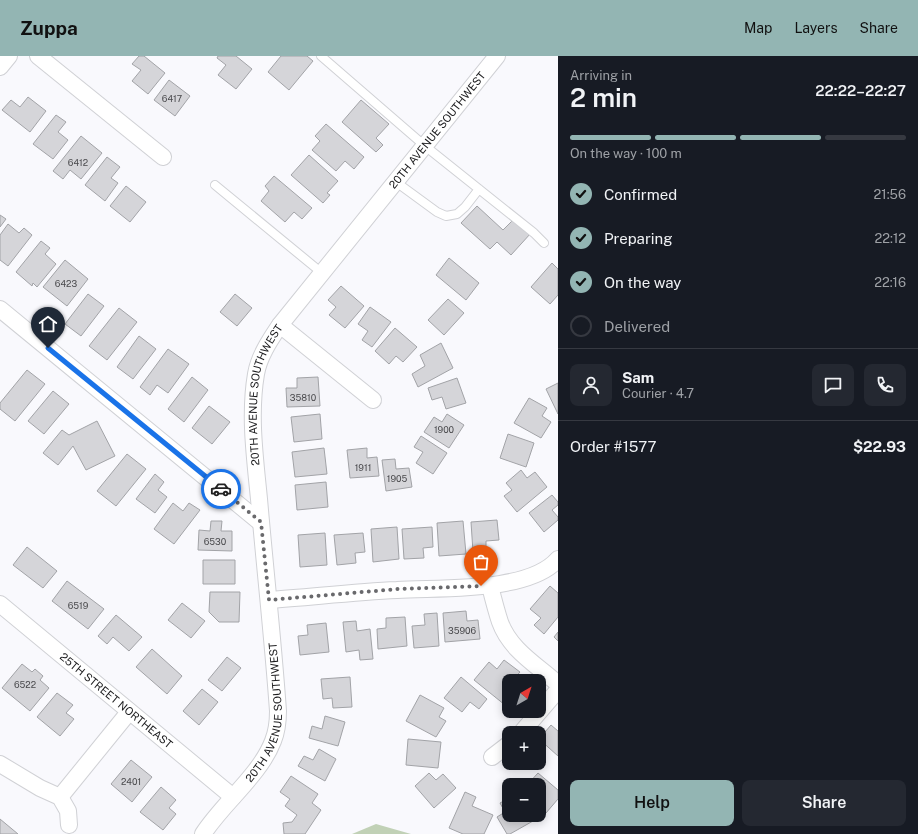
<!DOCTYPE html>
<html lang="en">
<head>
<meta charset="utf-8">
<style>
	:root { --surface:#171b24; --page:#242831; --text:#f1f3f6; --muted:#9ea1a6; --line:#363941; --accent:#93b5b3 }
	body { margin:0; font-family:"Public Sans",sans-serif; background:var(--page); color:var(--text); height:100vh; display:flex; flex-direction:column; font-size:15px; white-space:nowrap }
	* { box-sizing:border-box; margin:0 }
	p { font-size:13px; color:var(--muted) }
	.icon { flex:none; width:22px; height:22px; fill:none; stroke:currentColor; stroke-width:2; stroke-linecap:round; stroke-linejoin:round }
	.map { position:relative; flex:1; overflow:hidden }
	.sheet { display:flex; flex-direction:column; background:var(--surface); width:360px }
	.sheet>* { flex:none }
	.needle { width:26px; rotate:39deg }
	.tools { position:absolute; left:502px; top:618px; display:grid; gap:8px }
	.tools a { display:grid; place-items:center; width:44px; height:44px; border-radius:8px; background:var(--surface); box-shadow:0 2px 10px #0003; font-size:20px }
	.pin { position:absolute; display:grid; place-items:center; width:34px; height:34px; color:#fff; margin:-41px -17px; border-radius:50% 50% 50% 0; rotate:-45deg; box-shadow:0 0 4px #0007 }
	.pin .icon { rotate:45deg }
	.courier { position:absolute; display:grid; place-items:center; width:40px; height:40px; margin:-20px; border:3px solid #1a73e8; border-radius:50%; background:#fff; color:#222; box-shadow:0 1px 5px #0007 }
	.headline em { font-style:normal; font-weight:600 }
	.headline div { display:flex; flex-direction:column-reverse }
	.headline { display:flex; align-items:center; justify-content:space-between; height:68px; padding:0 12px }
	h1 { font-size:26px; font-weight:600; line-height:30px }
	.bar { display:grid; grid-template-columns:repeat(4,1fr); gap:6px 4px; align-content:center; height:48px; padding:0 12px }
	.bar i { height:5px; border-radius:3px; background:var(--line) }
	.bar .active { background:var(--accent) }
	.bar p { grid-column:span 4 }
	.line { display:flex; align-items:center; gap:10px; padding:0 12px; border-top:1px solid var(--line) }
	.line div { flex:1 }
	.round { display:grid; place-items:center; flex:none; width:42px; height:42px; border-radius:8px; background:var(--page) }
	ol { padding:0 12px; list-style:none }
	li { display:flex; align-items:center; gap:12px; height:44px }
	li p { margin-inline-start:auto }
	li .icon { padding:4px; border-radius:50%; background:var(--accent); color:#111; stroke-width:4 }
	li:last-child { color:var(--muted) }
	li i { width:22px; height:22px; border:2px solid var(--line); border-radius:50% }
	.cta { display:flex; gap:8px; margin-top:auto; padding:8px 12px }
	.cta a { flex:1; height:46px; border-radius:8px; background:var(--accent); color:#111; font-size:16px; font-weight:600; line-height:46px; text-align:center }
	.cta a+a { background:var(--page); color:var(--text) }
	header { display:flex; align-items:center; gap:24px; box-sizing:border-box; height:56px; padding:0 20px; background:var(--accent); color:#111 }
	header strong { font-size:19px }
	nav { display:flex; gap:22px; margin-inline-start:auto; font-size:14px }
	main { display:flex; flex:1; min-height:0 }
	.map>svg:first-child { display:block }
</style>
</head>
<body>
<header>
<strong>Zuppa</strong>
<nav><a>Map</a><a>Layers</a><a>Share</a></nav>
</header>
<main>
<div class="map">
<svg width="558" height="778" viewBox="0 0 558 778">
	<rect width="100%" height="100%" fill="#f9f9fd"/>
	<path fill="#c1d1b6" d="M376,768L411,778H352Z"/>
	<path fill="#d5d5d9" stroke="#a2a3a7" d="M139,0H144L165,17L148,38L132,25L141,14L132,8Z
		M218,0H236L252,13L236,33L218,19L226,9L217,2Z
		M281,0H307L313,5L289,34L268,16Z
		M169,24L190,40L175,60L154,44Z
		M28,41L46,55L30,76L2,54L11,44L20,51Z
		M361,44L389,68L376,82L383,89L376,96L342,66Z
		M56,59L66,66L58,76L68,84L53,103L33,88Z
		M326,68L364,101L354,113L345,105L336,115L312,94L320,85L315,80Z
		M81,80L102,97L81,123L70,114L63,123L53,115Z
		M309,99L338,125L327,137L330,139L323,147L291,119Z
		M107,101L120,111L111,122L118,127L105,145L85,129Z
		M274,120L312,152L302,163L294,156L285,166L261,145L269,135L265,130Z
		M126,130L146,146L130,166L110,150Z
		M477,150L503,174L515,162L531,177L511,199L497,186L490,193L461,167Z
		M0,159L6,163L0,171Z
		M8,168L19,177L24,172L32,179L8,210L0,204V179Z
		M41,185L50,192L45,198L56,208L37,231L33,227L32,230L16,216Z
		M449,202L479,227L466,244L436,219Z
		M65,204L88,223L67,250L43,231Z
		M552,207L558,213V239L550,248L531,231Z
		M341,230L364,250L345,272L329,259L336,251L328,244Z
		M88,238L104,250L81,280L65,268Z
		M235,238L252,252L237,270L220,256Z
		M448,243L464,257L444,279L428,264Z
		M370,251L391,266L372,291L362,284L368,275L358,268Z
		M119,252L137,266L107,304L89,290Z
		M395,272L417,291L403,306L396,300L389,308L375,295Z
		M139,280L156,293L133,323L117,311Z
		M441,287L453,312L418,331L412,318L425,310L420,299Z
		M168,293L189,308L168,337L157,329L150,339L140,331Z
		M27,314L45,328L15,365L0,353V347Z
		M192,321L208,334L184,366L168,353Z
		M318,321L320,350L287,351L286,332H297V322Z
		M457,322L466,347L446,353L442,341L432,344L428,332Z
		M558,327V358L546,333Z
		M53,335L69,348L44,378L28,365Z
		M529,342L547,352L542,360L551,366L541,382L514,367Z
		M209,350L230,366L212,388L192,372Z
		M320,358L322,383L294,386L291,361Z
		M447,358L464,369L449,392L424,376L434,361L442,366Z
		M97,365L115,400L86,414L73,390L58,409L43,397L62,374L69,379Z
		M508,378L534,387L526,411L500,402Z
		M421,380L447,397L433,418L416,407L423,396L414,391Z
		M324,392L327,418L295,421L292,396Z
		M367,392V402L377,401L379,420L350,422L347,394Z
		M127,398L146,413L116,450L97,435Z
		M395,403L396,413L409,412L412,431L386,435L382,404Z
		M521,414L527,422L535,416L547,431L517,456L504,440L512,434L506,427Z
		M155,418L164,426L158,434L167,441L155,457L136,443Z
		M326,426L328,451L297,454L295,429Z
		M552,439L558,446V449L552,454L558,461V464L544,476L529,457Z
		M173,447L183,455L189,447L200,454L174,488L154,473Z
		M497,464L499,484L486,485V495L473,496L471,466Z
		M211,465H222L221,475H232V495L198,494L199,474L210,475Z
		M463,465L466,498L439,500L437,467Z
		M397,471L399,503L373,506L371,473Z
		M432,471L433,491L423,492L424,502L404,503L402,473Z
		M325,477L327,509L300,511L298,479Z
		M363,477L365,496L355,497L356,507L337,509L334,479Z
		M27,491L57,515L43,532L13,509Z
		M203,504H235V528H203Z
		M67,525L104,553L88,573L52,545Z
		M550,530L558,537V561L544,578L534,569L541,562L530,553Z
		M210,536H240L239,566H219L209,556Z
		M182,547L205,565L191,582L168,564Z
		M466,555L467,565L478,564L480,583L445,586L443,557Z
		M437,557L439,590L414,592L412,570L425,569L424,558Z
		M116,559L142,581L129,595L113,581L107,588L98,580Z
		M405,561L407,590L378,593L377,573L386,572V562Z
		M356,565L357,575L370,573L373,603L360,604L359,594L346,596L343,566Z
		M326,567L329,596L300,599L298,580L308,579L307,569Z
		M558,576V585L554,581Z
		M152,593L182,620L167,638L136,611Z
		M227,601L241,612L222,635L208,624Z
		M504,604L520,616L512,625H509V645L505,649L474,624L489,606L497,613Z
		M22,608L32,616L35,613L43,620L40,624L49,632L30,655L2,632Z
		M350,621L352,651L333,652L332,642L323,643L321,623Z
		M461,621L487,643L479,653L470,646L462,656L444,642Z
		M202,633L218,646L199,669L183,655Z
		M57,637L73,649L66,657L74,663L60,680L37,661Z
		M420,639L444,652L439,661L446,665L436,681L406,665Z
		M325,660L345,666L338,690L309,682L312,670L322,673Z
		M551,669L558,675V700L539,683Z
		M408,683L441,686L438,712L406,709Z
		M319,693L336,703L325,725L298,710L304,700L313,704Z
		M131,704L152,721L132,746L111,728Z
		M429,717L436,724L443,718L456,732L434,752L415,730Z
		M538,717L558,734V743L546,757L539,752V729H527Z
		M291,720L318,738L312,747L321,754L305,778H284L283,767L292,766L297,759L285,750L290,743L280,736Z
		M161,731L176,744L169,752L176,758L163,774L140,756Z
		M465,736L476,741L472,750L493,759L484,778H463L449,772Z
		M509,742V759H529L533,765L510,778H507L497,761L505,756L500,747Z
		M0,763L18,778H0Z"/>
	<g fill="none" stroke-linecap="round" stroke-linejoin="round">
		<defs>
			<path id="service" d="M321,0L425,90L534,177L544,187
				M396,126L437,156L446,160L457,158L465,151L479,133
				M215,129L322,217"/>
			<g id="minor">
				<path d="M38,0L163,101"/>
				<path d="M0,11L9,0"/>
				<path d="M0,253L261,467"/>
				<path d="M280,269L373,344"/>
				<path d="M490,530C493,542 496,554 500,566C510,594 537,609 558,628"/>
				<path d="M269,544C312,541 354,536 397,534C439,531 529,537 558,503"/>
				<path id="s1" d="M0,548L233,741"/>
				<path d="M521,677L558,634"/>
				<path d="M492,701L509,688"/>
				<path d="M0,708L40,732L60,741L68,755L69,769"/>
				<path d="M60,741L129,656"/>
				<path id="s2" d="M203,778C223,747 260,719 273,685C277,675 278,665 278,655C273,584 265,513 259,443C255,402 249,359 256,318C259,300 270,284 280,269L497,0"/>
			</g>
		</defs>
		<use href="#service" stroke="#d0d1d5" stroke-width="10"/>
		<use href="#minor" stroke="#d0d1d5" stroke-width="18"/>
		<use href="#service" stroke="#fff" stroke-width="8"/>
		<use href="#minor" stroke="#fff" stroke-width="16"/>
	</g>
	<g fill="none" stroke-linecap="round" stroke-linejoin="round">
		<path stroke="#69696c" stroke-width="4" stroke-dasharray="0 7.2" d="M221,433L261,466L269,544L398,533L481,530"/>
		<path stroke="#1a73e8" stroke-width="5" d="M48,292L221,433"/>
	</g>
	<g text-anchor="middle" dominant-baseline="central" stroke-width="3" stroke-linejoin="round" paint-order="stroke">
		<g font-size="9" fill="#4a4a4d">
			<text x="172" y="42">6417</text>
			<text x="78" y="106">6412</text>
			<text x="66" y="227">6423</text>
			<text x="303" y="341">35810</text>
			<text x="444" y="373">1900</text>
			<text x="363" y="411">1911</text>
			<text x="397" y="422">1905</text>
			<text x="215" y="485">6530</text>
			<text x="78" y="549">6519</text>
			<text x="462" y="574">35906</text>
			<text x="25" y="628">6522</text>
			<text x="131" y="725">2401</text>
		</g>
		<g font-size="11" fill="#1c1c1e" stroke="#f9f9fd">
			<text stroke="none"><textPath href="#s2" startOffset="791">20TH AVENUE SOUTHWEST</textPath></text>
			<text stroke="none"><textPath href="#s2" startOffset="467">20TH AVENUE SOUTHWEST</textPath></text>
			<text stroke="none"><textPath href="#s1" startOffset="151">25TH STREET NORTHEAST</textPath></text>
			<text stroke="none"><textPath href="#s2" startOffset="143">20TH AVENUE SOUTHWEST</textPath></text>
		</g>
	</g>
</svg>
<div class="tools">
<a><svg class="needle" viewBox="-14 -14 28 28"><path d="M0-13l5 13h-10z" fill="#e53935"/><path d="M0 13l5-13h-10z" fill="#9ea1a6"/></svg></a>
<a>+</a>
<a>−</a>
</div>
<div class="pin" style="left:481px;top:530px;background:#ea580c"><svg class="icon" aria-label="bag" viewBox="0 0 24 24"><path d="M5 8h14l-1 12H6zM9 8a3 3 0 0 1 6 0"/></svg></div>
<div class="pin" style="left:48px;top:292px;background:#1f2937"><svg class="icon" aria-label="home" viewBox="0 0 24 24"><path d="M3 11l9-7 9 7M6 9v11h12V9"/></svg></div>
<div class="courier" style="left:221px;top:433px"><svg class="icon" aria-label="car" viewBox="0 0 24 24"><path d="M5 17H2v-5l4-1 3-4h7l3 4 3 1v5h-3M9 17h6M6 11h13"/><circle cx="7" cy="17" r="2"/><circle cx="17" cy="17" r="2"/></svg></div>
</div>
<section class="sheet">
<div class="headline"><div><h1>2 min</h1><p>Arriving in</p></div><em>22:22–22:27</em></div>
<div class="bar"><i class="active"></i><i class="active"></i><i class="active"></i><i></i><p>On the way · 100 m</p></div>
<ol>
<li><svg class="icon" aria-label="check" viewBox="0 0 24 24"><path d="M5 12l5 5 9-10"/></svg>Confirmed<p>21:56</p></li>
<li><svg class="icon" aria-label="check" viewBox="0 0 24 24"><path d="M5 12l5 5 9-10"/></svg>Preparing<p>22:12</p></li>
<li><svg class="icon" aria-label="check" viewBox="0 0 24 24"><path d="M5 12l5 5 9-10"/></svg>On the way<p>22:16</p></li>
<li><i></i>Delivered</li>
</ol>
<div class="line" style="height:72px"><a class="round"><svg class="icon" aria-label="person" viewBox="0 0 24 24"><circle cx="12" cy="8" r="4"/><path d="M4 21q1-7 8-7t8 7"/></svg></a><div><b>Sam</b><p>Courier · 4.7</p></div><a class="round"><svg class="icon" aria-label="chat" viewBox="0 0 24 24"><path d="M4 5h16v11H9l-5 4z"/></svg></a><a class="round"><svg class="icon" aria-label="phone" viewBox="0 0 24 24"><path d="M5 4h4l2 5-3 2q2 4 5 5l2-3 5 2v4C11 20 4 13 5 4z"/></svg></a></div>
<div class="line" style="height:52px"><div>Order #1577</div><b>$22.93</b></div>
<div class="cta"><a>Help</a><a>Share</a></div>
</section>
</main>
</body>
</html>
